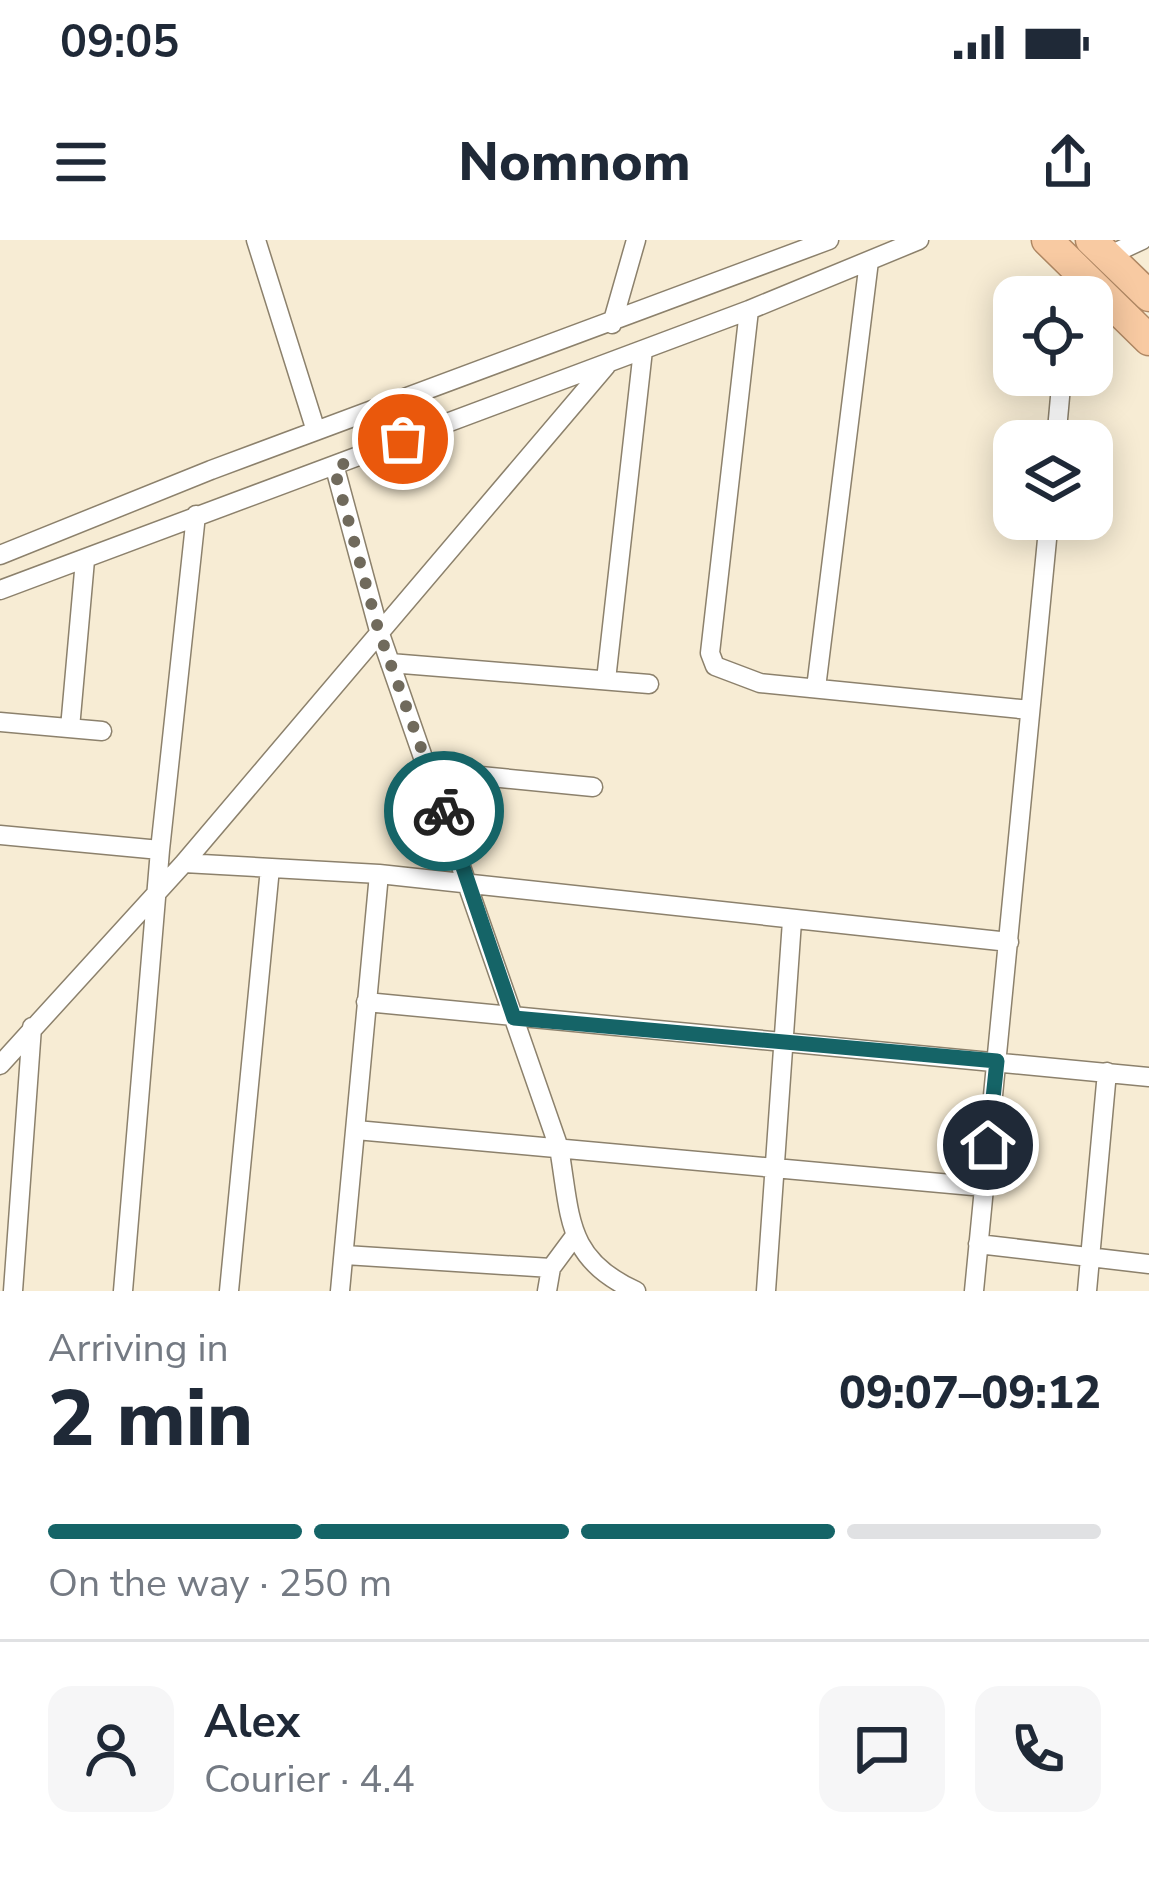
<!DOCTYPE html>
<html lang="en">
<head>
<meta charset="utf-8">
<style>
	:root { --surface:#fff; --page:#f6f6f7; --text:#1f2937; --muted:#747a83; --line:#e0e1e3; --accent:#156467 }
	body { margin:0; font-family:"Nunito Sans",sans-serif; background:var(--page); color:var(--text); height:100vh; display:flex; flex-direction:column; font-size:45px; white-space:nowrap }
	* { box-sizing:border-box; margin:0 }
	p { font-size:39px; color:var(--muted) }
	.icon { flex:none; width:66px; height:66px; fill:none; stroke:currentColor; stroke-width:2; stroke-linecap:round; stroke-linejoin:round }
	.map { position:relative; height:1051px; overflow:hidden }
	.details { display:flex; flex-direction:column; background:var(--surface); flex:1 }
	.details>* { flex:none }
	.buttons { position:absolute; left:993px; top:36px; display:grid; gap:24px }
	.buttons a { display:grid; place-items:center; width:120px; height:120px; border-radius:24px; background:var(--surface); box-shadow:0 6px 30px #0003; font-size:60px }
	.pin { position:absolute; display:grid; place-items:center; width:102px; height:102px; color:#fff; margin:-51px; border:6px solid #fff; border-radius:50%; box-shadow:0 3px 12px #0007 }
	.courier { position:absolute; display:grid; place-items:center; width:120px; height:120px; margin:-60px; border:9px solid #156467; border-radius:50%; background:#fff; color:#222; box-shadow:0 3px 15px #0007 }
	.overview em { font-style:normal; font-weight:800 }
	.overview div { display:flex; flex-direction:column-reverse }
	.overview { display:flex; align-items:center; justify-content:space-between; height:204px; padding:0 48px }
	h1 { font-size:78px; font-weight:800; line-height:90px }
	.bar { display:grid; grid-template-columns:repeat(4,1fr); gap:18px 12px; align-content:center; height:144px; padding:0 48px }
	.bar i { height:15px; border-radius:9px; background:var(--line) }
	.bar .current { background:var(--accent) }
	.bar p { grid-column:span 4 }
	.line { display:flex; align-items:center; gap:30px; padding:0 48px; border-top:3px solid var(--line) }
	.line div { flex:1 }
	.round { display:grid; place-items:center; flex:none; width:126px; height:126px; border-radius:24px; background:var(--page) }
	.status { display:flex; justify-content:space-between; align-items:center; height:84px; padding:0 60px; background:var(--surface); direction:ltr }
	.status svg { height:33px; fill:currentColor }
	header { display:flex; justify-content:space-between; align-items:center; height:156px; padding:0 48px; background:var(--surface); font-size:54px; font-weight:800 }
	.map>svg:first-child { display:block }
</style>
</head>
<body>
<div class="status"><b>09:05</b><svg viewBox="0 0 49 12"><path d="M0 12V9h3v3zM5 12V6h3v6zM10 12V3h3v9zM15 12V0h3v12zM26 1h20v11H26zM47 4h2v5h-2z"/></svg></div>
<header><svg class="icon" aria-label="menu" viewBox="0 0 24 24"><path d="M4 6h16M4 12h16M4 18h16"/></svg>Nomnom<svg class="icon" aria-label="share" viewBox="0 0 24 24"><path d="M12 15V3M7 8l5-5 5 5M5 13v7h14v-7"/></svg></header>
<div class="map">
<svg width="1149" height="1051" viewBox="0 0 1149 1051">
	<rect width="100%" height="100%" fill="#f7ecd4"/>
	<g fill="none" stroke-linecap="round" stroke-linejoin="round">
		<defs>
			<path id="minor" d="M256,0L316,191
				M1108,16L1142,0
				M1070,57L1073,25
				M749,70L710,413L715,426L760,443L1030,470
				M612,84L636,0
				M1056,201L1062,135
				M335,228L379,391L559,908C571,977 565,1019 636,1051
				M0,315L211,230L829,0
				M0,350L749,70L919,0
				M390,423L649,444
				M606,440L643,110
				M816,448L869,21
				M0,482L102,491
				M70,488L85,320
				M429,531L593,547
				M0,595L160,610
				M184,623L379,634L1009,702
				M366,762L1149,837
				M0,825L184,623L606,126
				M356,890L984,947
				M978,1004L1149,1024
				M345,1015L551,1028
				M13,1051L32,787
				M123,1051L160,610L196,275
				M229,1051L270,628
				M340,1051L379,634
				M547,1051L551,1028L574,997
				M766,1051L792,681
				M974,1051L1049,279
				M1087,1051L1107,832"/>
			<path id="trunk" d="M1047,0L1149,100
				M1091,0L1149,56"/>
		</defs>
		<use href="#minor" stroke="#8c816c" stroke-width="21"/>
		<use href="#trunk" stroke="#af8763" stroke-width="33"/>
		<use href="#minor" stroke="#fff" stroke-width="18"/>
		<use href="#trunk" stroke="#f8caa2" stroke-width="30"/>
	</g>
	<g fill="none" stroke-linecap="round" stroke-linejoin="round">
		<path stroke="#706a5c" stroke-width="12" stroke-dasharray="0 21.6" d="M403,199L334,228L379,392L444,571"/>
		<path stroke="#156467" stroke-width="15" d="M444,571L514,778L997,821L988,905"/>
	</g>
</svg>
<div class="buttons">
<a><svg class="icon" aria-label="locate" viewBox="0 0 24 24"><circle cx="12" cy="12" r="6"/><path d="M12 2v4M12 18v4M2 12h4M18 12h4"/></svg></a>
<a><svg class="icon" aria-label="layers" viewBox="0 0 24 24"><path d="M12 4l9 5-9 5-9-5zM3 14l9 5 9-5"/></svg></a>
</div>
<div class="pin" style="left:403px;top:199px;background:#ea580c"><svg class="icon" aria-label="bag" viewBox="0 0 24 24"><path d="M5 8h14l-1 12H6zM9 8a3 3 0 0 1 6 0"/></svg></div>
<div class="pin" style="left:988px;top:905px;background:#1f2937"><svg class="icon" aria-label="home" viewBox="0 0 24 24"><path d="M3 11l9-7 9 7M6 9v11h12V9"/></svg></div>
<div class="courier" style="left:444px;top:571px"><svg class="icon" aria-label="bike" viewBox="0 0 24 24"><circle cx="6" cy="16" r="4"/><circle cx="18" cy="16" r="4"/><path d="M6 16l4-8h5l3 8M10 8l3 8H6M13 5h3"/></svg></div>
</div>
<section class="details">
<div class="overview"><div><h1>2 min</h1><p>Arriving in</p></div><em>09:07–09:12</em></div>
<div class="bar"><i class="current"></i><i class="current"></i><i class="current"></i><i></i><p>On the way · 250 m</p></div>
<div class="line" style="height:216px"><a class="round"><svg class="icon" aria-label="person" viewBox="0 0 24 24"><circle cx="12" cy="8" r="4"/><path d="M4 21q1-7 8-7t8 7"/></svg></a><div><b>Alex</b><p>Courier · 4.4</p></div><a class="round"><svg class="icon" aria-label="chat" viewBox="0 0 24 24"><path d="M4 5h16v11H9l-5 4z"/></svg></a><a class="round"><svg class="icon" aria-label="phone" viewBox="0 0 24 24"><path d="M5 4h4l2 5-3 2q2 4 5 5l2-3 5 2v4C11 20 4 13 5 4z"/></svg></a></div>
</section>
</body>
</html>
